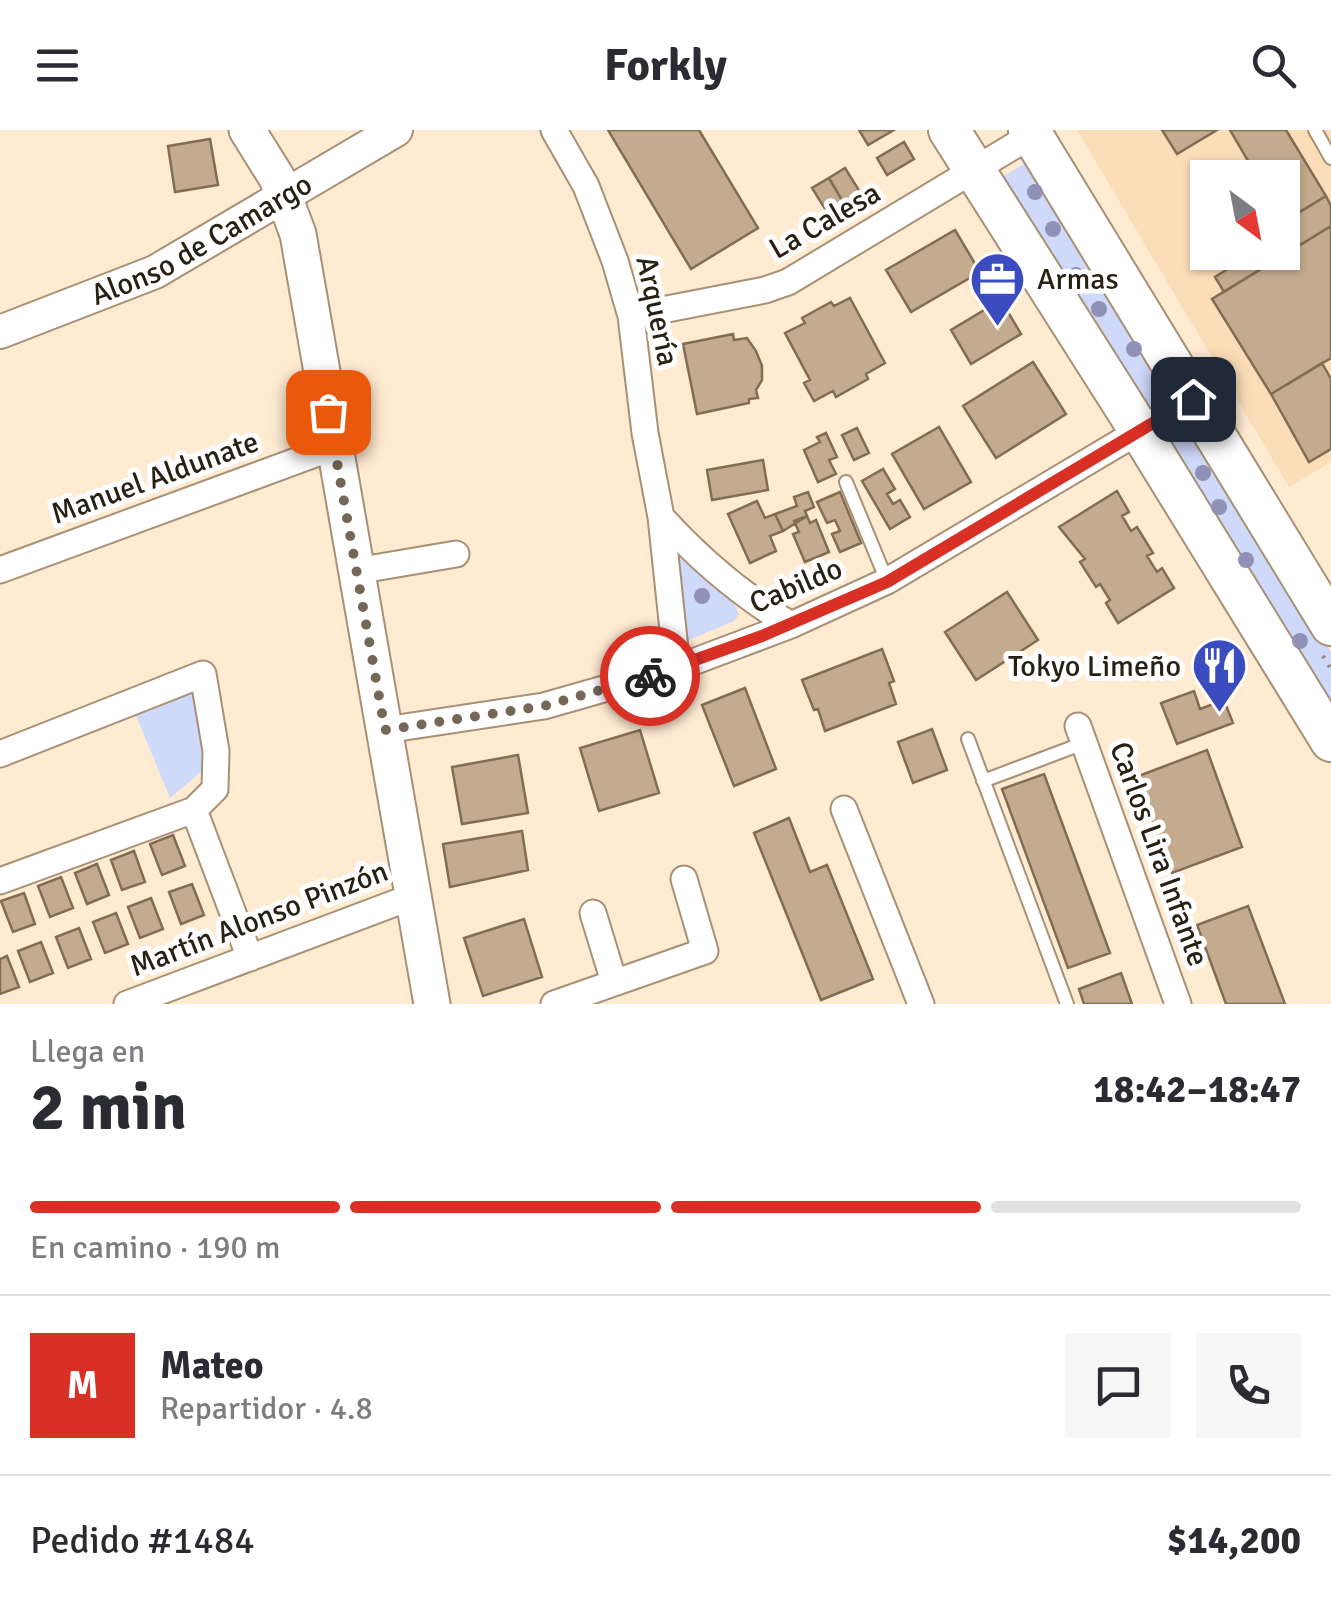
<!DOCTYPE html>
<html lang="es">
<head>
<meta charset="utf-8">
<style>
	:root { --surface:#fff; --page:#f7f7f7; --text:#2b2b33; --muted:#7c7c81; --line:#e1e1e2; --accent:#d93025 }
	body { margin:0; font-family:Signika,sans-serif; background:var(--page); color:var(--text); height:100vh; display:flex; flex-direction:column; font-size:38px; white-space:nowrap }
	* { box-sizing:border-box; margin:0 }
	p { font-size:32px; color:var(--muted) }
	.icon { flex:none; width:55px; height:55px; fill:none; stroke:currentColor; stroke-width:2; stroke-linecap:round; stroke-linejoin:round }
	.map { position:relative; height:874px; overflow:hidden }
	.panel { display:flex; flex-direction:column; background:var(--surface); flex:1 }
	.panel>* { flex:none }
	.needle { width:65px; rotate:148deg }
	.buttons { position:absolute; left:1190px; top:30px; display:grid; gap:20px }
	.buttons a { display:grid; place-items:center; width:110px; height:110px; border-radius:0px; background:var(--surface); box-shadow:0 2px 8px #0004; font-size:50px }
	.pin { position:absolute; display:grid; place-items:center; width:85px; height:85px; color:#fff; margin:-42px; border-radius:20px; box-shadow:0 5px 15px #0006 }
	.courier { position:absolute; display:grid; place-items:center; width:100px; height:100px; margin:-50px; border:8px solid #d93025; border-radius:50%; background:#fff; color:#222; box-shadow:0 2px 12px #0007 }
	.overview em { font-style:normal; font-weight:700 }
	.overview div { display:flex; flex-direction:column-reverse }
	.overview { display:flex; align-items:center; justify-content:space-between; height:170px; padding:0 30px }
	h1 { font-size:65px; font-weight:700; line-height:75px }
	.bar { display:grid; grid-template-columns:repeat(4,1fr); gap:15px 10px; align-content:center; height:120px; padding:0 30px }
	.bar i { height:12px; border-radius:8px; background:var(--line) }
	.bar .selected { background:var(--accent) }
	.bar p { grid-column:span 4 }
	.line { display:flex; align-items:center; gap:25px; padding:0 30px; border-top:2px solid var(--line) }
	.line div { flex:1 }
	.round { display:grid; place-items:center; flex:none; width:105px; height:105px; border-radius:0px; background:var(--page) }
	header { display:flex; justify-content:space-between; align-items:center; height:130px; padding:0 30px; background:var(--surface); font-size:45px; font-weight:700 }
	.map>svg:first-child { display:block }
</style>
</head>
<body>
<header><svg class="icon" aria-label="menu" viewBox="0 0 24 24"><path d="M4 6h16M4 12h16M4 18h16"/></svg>Forkly<svg class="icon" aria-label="search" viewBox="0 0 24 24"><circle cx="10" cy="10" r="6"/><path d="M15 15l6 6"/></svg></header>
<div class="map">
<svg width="1331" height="874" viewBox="0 0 1331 874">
	<rect width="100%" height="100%" fill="#ffead2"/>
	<path fill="#fbddb8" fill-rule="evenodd" d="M1077,0H1331V332L1289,357ZM1208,48H1282V122H1208Z"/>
	<path fill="#cfd9fa" d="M1033,28L1174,263L1141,282L1001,48Z
		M1190,289L1331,522V593L1157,308Z
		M677,426L733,472L739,484L734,491L684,512Z
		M196,563L208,618L201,642L170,668L135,583Z"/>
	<path fill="#c4ab8f" stroke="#836d52" stroke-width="2.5" d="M608,0H699L758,98L691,139Z
		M859,0H894L868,15Z
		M1162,0H1217L1177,24Z
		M1230,0H1286L1326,66L1285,91L1282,48H1258Z
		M210,9L218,55L175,62L168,16Z
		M904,12L914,29L887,45L877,28Z
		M845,38L860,62L843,72L829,48Z
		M829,48L843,72L827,82L812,58Z
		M1326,66L1331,76V96L1224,162L1215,147L1255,122H1282V106L1290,101L1285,91Z
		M1331,96V228L1271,264L1212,169Z
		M955,100L980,142L911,182L886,140Z
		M850,168L885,233L866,244L868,249L836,267L833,261L814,271L804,253L810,250L785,203L805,193L802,188L831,172L834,176Z
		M1001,170L1021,204L971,234L951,200Z
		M733,204L734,210L747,208L756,221L762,236V250L756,260L758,268L749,269V273L697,284L683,214Z
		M1033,232L1066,284L996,328L963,276Z
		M1322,233L1331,249V319L1309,332L1271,264Z
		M939,297L971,352L924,379L892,324Z
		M857,298L869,323L854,330L842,305Z
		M826,303L837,327L829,330L836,344L818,352L804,320L820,312L817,307Z
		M763,330L768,360L712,370L707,340Z
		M883,339L895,359L887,364L893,374L900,370L910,387L890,399L862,351Z
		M1117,361L1129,382L1122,386L1131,401L1137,397L1153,423L1147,426L1157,442L1162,438L1174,458L1118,493L1106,473L1110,470L1100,454L1096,457L1080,432L1085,429L1059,397Z
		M808,362L814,377L805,381L807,386L783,401L775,384L797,376L794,367Z
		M840,362L861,413L840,422L832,404L840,401L835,390L827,393L817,372Z
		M757,371L765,388L775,384L783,401L770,406L776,421L750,433L728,384Z
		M807,386L810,393L816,390L829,422L805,432L793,404L799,402L794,391Z
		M1007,462L1038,510L976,550L945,502Z
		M882,519L894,551L889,553L896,574L825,601L818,579L814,580L802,550Z
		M745,558L776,639L734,656L702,575Z
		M1194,561L1200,579L1224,570L1233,593L1177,614L1161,573Z
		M932,599L947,640L913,653L898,612Z
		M640,600L659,663L599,681L580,618Z
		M1207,620L1242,717L1172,743L1136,647Z
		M518,625L528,683L462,694L452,637Z
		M1044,644L1110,823L1068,838L1002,659Z
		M789,688L810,742L827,735L873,849L821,870L754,703Z
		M522,701L528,740L450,757L443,714Z
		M173,705L185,736L162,745L150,714Z
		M134,721L145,752L122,760L111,730Z
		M97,734L109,765L87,774L75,743Z
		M61,747L73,778L50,787L38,756Z
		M192,754L204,785L181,794L169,762Z
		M24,763L35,794L13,802L1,771Z
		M151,768L163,799L140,808L128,777Z
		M1248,776L1285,874H1226L1197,795Z
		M116,783L128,814L105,823L93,792Z
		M524,789L542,847L483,866L464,808Z
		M79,798L91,829L68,838L56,807Z
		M41,812L53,843L30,852L18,821Z
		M7,826L19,857L0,864V829Z
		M1121,843L1132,874H1084L1079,859Z"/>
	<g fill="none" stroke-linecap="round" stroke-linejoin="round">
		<defs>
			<path id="service" d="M1315,0L1331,28
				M846,352L887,451
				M968,609L1067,874
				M983,651L1084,613"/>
			<path id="minor" d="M554,0L586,56L615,131L631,186L645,303L661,387L677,538
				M631,186L765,160L788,152L1032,5
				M661,387C700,430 741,465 791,495
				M0,440L334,317
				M356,441L456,424
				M1078,596L1178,874
				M385,600L544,576L677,538L791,495L887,451L1193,269
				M0,624L203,544L216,621L215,659L194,680L0,751
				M844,679L921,874
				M194,680L250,828
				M593,783L614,852
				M127,874L414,766
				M554,874L705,821L684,749"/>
			<g id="tertiary">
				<path id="s1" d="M0,202L155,142L396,0"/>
			</g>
			<path id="secondary" d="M247,0L277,48L298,104L432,874"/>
			<path id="primary" d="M949,0L1140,301L1331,611
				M1029,0L1331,495"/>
		</defs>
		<use href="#service" stroke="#a89074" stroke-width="16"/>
		<use href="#minor" stroke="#a89074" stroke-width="29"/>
		<use href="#tertiary" stroke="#a89074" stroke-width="36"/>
		<use href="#secondary" stroke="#a89074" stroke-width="39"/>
		<use href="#primary" stroke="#a89074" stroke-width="44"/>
		<path stroke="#918371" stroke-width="4" stroke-dasharray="2.5 8" stroke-linecap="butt" d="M1323,526L1331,539"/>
		<use href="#service" stroke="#fff" stroke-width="12"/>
		<use href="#minor" stroke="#fff" stroke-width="25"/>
		<use href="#tertiary" stroke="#fff" stroke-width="32"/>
		<use href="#secondary" stroke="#fff" stroke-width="35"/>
		<use href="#primary" stroke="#fff" stroke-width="40"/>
	</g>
	<g fill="#9090b8">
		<circle cx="1035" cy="62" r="8"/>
		<circle cx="1053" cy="99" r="8"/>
		<circle cx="1076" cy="145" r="8"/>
		<circle cx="1099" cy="179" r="8"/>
		<circle cx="1134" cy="219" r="8"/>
		<circle cx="1203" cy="343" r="8"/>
		<circle cx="1219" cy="377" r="8"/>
		<circle cx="1246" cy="430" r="8"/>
		<circle cx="702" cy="466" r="8"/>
		<circle cx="1300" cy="511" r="8"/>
	</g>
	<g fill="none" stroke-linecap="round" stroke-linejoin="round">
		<path stroke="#746756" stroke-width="10" stroke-dasharray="0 18" d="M328,282L385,600L544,576L650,546"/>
		<path stroke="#d93025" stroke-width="12" d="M650,546L762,506L887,452L1193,269"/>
	</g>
	<defs>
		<symbol id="office-pin" viewBox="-11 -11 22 30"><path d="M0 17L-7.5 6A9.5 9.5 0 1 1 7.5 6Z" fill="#3a4cbf" stroke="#fff"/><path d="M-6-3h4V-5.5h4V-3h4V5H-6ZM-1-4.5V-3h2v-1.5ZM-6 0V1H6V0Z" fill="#fff"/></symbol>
		<symbol id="restaurant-pin" viewBox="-11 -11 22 30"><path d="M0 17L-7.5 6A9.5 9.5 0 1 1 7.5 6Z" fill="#3a4cbf" stroke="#fff"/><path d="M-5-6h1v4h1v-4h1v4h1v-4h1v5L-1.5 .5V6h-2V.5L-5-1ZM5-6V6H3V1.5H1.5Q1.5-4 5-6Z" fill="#fff"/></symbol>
	</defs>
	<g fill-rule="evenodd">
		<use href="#office-pin" x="966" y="118" width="63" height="86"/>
		<use href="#restaurant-pin" x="1188" y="504" width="63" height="86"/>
	</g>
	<g text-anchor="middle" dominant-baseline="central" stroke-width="10" stroke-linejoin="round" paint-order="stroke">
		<g font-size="30" fill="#292014" stroke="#fff">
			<text transform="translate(825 91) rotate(-30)">La Calesa</text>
			<text stroke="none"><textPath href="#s1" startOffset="222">Alonso de Camargo</textPath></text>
			<text transform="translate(657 181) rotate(78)">Arquería</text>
			<text transform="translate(155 348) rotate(-20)">Manuel Aldunate</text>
			<text transform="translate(796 456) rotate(-23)">Cabildo</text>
			<text transform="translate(1159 724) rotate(70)">Carlos Lira Infante</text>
			<text transform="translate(259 789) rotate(-21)">Martín Alonso Pinzón</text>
		</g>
		<g font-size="30" fill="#292014" stroke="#fff" text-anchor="start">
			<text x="1037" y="149">Armas</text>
			<text x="1181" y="536" text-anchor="end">Tokyo Limeño</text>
		</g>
	</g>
</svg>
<div class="buttons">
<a><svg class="needle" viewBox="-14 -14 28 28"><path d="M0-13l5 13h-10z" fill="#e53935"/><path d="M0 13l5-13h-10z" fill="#7c7c81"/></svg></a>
</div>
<div class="pin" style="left:328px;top:282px;background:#ea580c"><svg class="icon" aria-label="bag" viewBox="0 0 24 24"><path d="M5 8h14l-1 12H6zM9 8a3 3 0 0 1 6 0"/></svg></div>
<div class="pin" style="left:1193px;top:269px;background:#1f2937"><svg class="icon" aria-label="home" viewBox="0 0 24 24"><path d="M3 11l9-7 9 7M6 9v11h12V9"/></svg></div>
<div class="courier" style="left:650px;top:546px"><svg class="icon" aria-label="bike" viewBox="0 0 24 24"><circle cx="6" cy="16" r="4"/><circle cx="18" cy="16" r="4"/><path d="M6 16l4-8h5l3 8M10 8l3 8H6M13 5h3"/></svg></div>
</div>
<section class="panel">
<div class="overview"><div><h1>2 min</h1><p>Llega en</p></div><em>18:42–18:47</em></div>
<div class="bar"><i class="selected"></i><i class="selected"></i><i class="selected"></i><i></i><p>En camino · 190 m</p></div>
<div class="line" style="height:180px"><b class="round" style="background:var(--accent);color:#fff">M</b><div><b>Mateo</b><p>Repartidor · 4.8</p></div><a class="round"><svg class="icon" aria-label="chat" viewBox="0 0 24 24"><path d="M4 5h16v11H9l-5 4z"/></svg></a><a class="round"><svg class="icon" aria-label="phone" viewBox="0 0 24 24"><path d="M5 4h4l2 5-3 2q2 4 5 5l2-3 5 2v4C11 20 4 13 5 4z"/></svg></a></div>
<div class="line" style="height:130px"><div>Pedido #1484</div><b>$14,200</b></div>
</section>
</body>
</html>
